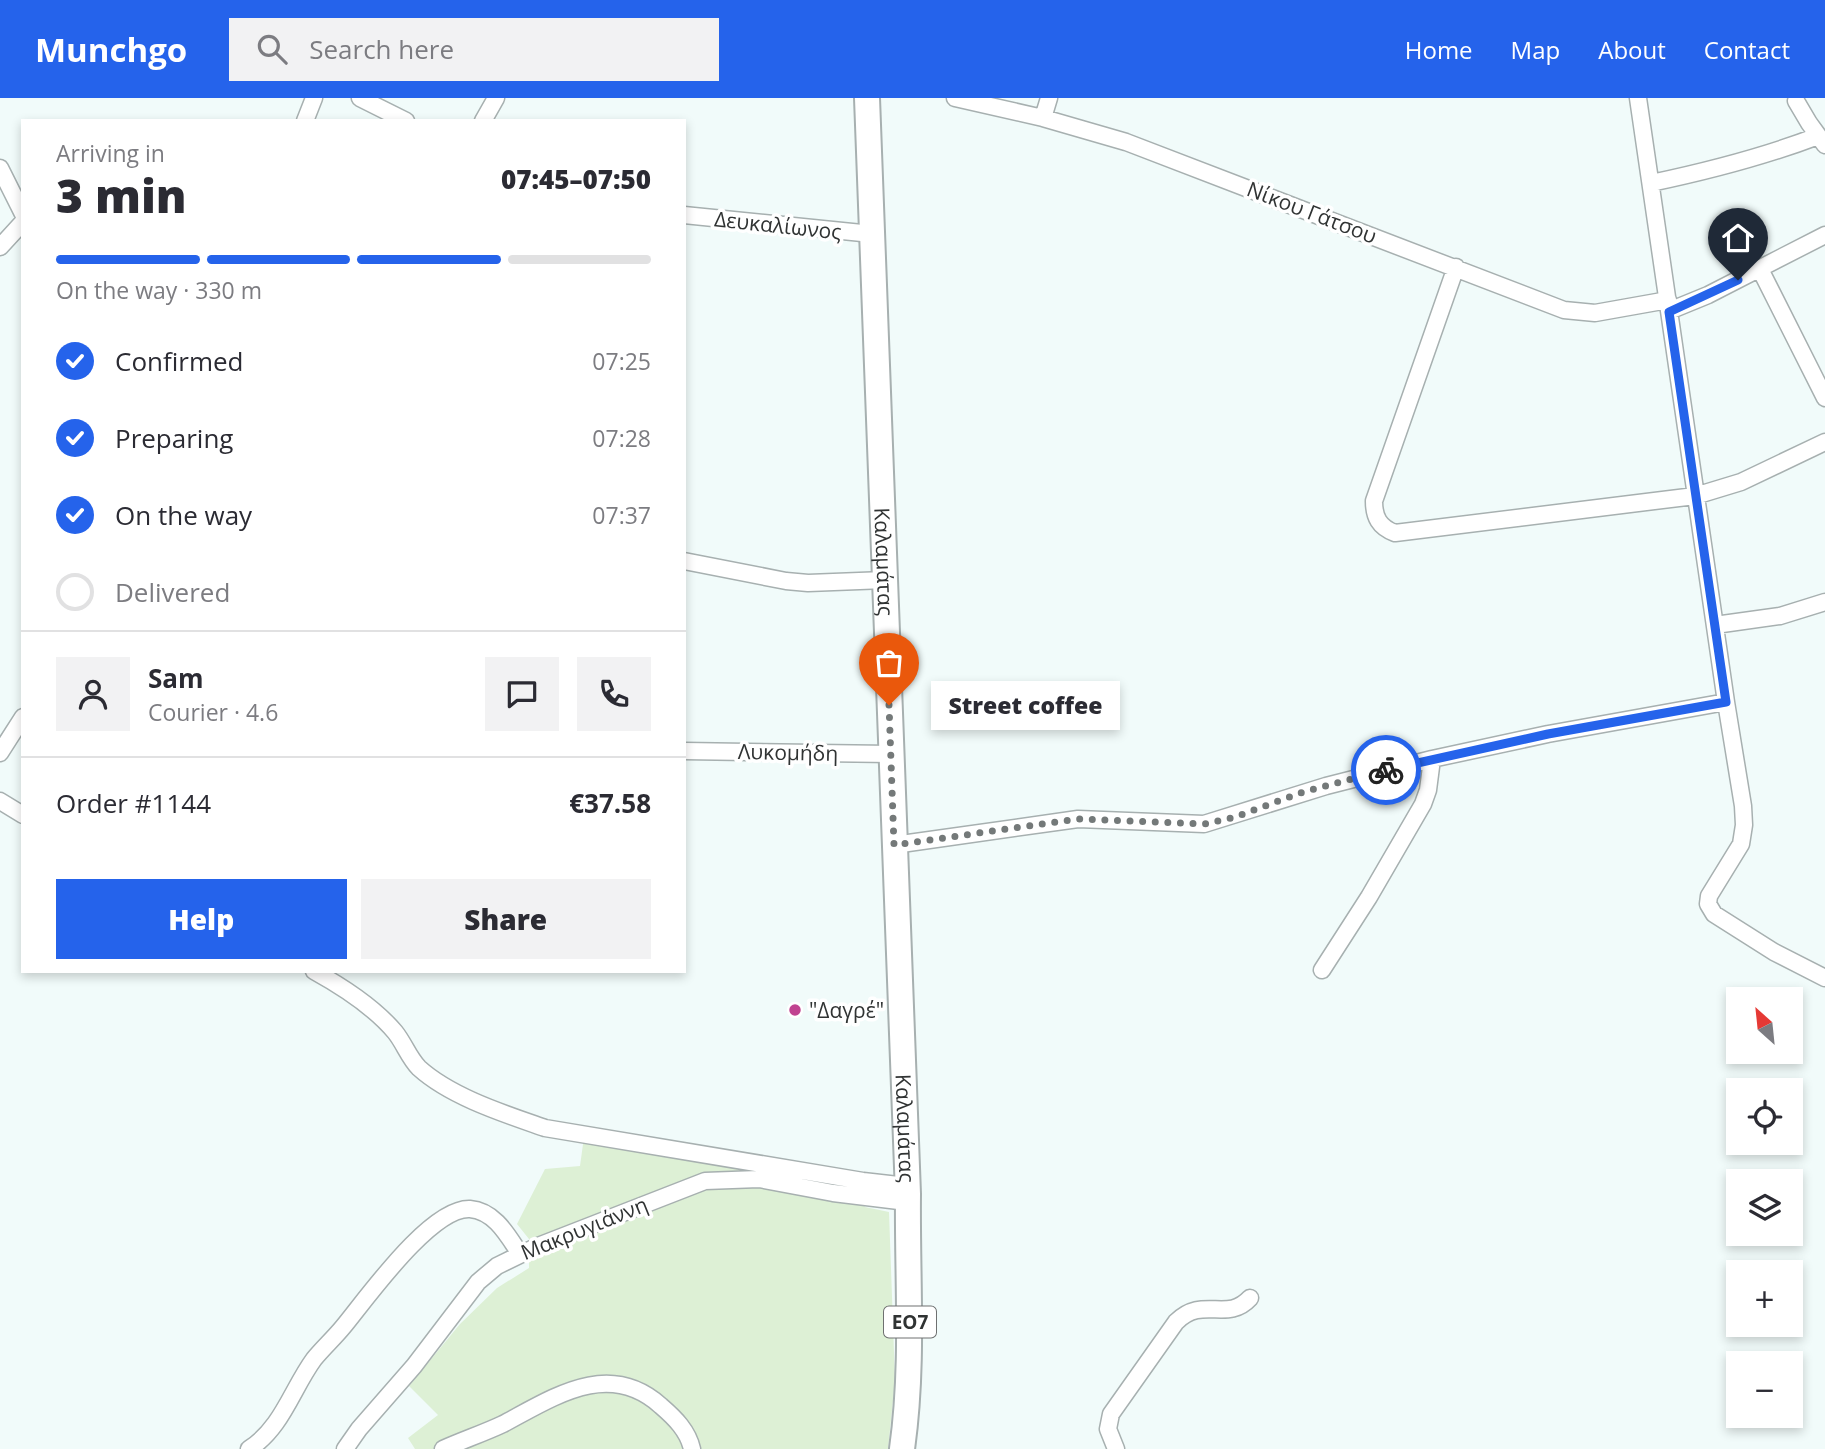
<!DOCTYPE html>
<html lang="en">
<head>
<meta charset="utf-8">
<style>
	:root { --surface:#fff; --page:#f2f2f3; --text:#2b2b33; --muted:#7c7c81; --line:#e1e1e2; --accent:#2563eb }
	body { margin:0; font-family:"Open Sans",sans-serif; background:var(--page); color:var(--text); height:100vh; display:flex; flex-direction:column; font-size:26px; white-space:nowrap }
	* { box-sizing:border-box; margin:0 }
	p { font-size:23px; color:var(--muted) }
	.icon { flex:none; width:38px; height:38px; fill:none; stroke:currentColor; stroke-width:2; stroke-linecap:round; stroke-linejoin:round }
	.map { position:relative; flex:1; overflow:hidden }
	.sheet { position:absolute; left:21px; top:21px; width:665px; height:854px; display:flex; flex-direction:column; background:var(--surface); border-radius:0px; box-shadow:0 4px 10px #0003 }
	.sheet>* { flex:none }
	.needle { width:46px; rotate:333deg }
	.buttons { position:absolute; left:1726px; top:889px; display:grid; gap:14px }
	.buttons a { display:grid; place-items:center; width:77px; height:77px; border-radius:0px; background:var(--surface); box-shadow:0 4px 10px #0003; font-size:35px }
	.pin { position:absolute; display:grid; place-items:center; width:60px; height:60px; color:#fff; margin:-72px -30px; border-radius:50% 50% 50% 0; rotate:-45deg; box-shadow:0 0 7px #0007 }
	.pin .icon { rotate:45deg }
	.courier { position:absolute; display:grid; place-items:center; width:70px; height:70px; margin:-35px; border:5px solid #2563eb; border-radius:50%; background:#fff; color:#222; box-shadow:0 2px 9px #0007 }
	.bubble { position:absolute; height:49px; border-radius:0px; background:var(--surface); box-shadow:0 4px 10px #0003; font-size:23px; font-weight:800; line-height:49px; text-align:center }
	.head em { font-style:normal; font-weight:800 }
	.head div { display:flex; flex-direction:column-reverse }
	.head { display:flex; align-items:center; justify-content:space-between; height:119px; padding:0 35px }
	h1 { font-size:46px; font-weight:800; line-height:52px }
	.bar { display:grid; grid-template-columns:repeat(4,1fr); gap:10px 7px; align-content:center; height:84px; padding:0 35px }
	.bar i { height:9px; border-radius:5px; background:var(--line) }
	.bar .active { background:var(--accent) }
	.bar p { grid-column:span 4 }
	.line { display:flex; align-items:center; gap:18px; padding:0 35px; border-top:2px solid var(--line) }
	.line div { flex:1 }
	.round { display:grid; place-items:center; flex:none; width:74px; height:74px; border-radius:0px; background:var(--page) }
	ol { padding:0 35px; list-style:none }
	li { display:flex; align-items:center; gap:21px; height:77px }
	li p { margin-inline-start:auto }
	li .icon { padding:7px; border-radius:50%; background:var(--accent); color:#fff; stroke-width:4 }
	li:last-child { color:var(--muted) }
	li i { width:38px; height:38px; border:4px solid var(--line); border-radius:50% }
	.button { display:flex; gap:14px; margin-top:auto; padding:14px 35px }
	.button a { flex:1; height:80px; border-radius:0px; background:var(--accent); color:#fff; font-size:28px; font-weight:800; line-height:80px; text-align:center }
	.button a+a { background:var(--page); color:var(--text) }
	header { display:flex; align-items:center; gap:42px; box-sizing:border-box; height:98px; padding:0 35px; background:var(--accent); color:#fff }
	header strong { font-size:33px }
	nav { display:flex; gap:38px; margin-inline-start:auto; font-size:24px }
	.search { width:490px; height:63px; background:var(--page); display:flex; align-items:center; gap:18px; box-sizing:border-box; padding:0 24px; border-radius:0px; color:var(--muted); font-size:26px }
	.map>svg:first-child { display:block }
</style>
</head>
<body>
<header>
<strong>Munchgo</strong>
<div class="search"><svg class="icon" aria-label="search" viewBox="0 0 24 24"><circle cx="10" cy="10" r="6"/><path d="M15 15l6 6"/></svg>Search here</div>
<nav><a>Home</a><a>Map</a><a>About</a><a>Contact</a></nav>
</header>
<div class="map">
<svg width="1825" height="1351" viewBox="0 0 1825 1351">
	<rect width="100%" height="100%" fill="#f1fbfa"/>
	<path fill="#ddf0d5" d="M584,1039L855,1086L865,1109L889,1114L895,1283L888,1351H415L408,1340L438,1317L409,1288L460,1226L497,1190L529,1170V1141L517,1126L545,1071L580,1068Z"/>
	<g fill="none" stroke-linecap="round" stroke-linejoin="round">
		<defs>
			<path id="street" d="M360,0L406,23
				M955,0L1043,20L1126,44L1564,212L1595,215L1668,202
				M1638,0L1726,604L1743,708L1744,727L1741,746L1709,798L1708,806L1714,816L1774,854L1825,880
				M1796,3L1809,25L1825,47
				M1043,20L1049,0
				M305,23L314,0
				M483,23L496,0
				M0,70L23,116
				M1651,85C1708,73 1763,59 1818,38
				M684,117L872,136
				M0,149L23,124
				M1456,169L1374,403C1374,419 1379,429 1395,435L1695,398L1741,384L1825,344
				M1760,171L1825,300
				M1669,213L1708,197L1825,137
				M684,463L786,483L808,485L885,482
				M1715,527L1780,518L1825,504
				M684,653L891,656
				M0,655L23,619
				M0,703L23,717
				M894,747L1078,721L1204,726L1326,688L1432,661L1548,636L1726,604
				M1322,872L1369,799L1423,706L1428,692L1432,661
				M314,873C343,889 374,909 395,934C404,945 409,960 419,970C451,999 505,1016 545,1030L863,1083L907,1088
				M249,1351C282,1330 292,1291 314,1261C323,1250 334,1240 343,1229C367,1200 431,1109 470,1111C495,1113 508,1138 520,1156
				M345,1351L359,1331L414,1268L478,1184L497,1168L538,1148L705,1083L759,1081L833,1095L907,1104
				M443,1351C463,1342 484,1335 503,1326C554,1299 609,1261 661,1308C675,1320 688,1333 692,1351
				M1116,1351L1108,1331L1111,1316L1176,1224C1203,1197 1227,1225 1250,1200"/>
			<g id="primary">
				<path id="s1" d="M867,0L908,1096C907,1181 914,1266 902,1351"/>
			</g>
		</defs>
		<use href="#street" stroke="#a7b0b0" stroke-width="19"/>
		<use href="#primary" stroke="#a7b0b0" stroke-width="28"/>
		<use href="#street" stroke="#fff" stroke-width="16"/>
		<use href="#primary" stroke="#fff" stroke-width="24"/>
	</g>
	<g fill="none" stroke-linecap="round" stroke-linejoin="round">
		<path stroke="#747979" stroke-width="7" stroke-dasharray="0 12.6" d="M889,607L894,747L1078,721L1205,726L1235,719L1303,694L1386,672"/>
		<path stroke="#2563eb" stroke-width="9" d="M1386,672L1548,636L1726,604L1669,214L1738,182"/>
	</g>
	<circle fill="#c04290" stroke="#fff" stroke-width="2.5" cx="795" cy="912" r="7"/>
	<g text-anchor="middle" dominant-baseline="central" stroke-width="7" stroke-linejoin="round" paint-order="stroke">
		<rect fill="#fff" stroke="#6e7070" stroke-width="2" x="884" y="1208.5" width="52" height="31" rx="5"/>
		<g font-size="19" font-weight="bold" fill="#303333">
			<text x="910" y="1224">ΕΟ7</text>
		</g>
		<g font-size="21" fill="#303333" stroke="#fff">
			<text transform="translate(1312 114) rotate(21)">Νίκου Γάτσου</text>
			<text transform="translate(778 127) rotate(6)">Δευκαλίωνος</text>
			<text stroke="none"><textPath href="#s1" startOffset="464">Καλαμάτας</textPath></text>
			<text transform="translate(788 654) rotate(1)">Λυκομήδη</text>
			<text stroke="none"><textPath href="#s1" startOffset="1031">Καλαμάτας</textPath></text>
			<text transform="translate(584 1130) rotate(-22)">Μακρυγιάννη</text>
		</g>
		<g font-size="21" fill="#303333" stroke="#fff" text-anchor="start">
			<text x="809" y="912">"Δαγρέ"</text>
		</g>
	</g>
</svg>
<div class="buttons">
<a><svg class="needle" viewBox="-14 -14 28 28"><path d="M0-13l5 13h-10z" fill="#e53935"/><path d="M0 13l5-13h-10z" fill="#7c7c81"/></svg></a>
<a><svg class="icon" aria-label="locate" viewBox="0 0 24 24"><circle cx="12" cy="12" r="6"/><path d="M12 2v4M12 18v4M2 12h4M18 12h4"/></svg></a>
<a><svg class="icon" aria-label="layers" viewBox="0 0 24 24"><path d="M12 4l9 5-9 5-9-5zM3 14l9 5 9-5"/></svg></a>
<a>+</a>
<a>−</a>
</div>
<div class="pin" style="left:889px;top:607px;background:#ea580c"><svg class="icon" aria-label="bag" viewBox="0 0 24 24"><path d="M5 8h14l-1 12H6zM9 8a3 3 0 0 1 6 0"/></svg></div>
<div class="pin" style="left:1738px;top:182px;background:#1f2937"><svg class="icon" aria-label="home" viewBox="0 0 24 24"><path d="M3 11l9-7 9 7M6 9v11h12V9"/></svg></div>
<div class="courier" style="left:1386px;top:672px"><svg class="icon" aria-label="bike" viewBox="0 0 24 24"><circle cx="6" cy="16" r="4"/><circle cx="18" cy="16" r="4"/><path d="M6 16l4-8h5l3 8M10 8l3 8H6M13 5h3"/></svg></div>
<div class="bubble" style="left:931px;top:583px;width:189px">Street coffee</div>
<section class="sheet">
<div class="head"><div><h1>3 min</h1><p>Arriving in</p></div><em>07:45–07:50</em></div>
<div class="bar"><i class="active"></i><i class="active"></i><i class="active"></i><i></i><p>On the way · 330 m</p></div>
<ol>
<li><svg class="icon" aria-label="check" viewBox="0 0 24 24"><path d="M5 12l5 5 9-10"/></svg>Confirmed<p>07:25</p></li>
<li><svg class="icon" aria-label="check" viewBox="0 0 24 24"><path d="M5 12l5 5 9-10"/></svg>Preparing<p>07:28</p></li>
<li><svg class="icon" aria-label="check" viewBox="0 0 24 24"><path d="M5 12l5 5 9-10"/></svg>On the way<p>07:37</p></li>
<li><i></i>Delivered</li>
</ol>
<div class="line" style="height:126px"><a class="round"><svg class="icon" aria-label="person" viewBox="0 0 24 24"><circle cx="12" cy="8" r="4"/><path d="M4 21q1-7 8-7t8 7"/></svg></a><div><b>Sam</b><p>Courier · 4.6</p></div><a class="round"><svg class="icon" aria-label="chat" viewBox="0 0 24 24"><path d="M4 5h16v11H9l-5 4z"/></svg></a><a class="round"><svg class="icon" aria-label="phone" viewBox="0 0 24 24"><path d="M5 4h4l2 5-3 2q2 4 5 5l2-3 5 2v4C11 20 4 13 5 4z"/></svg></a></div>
<div class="line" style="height:91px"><div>Order #1144</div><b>€37.58</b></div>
<div class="button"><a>Help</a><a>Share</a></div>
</section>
</div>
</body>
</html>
